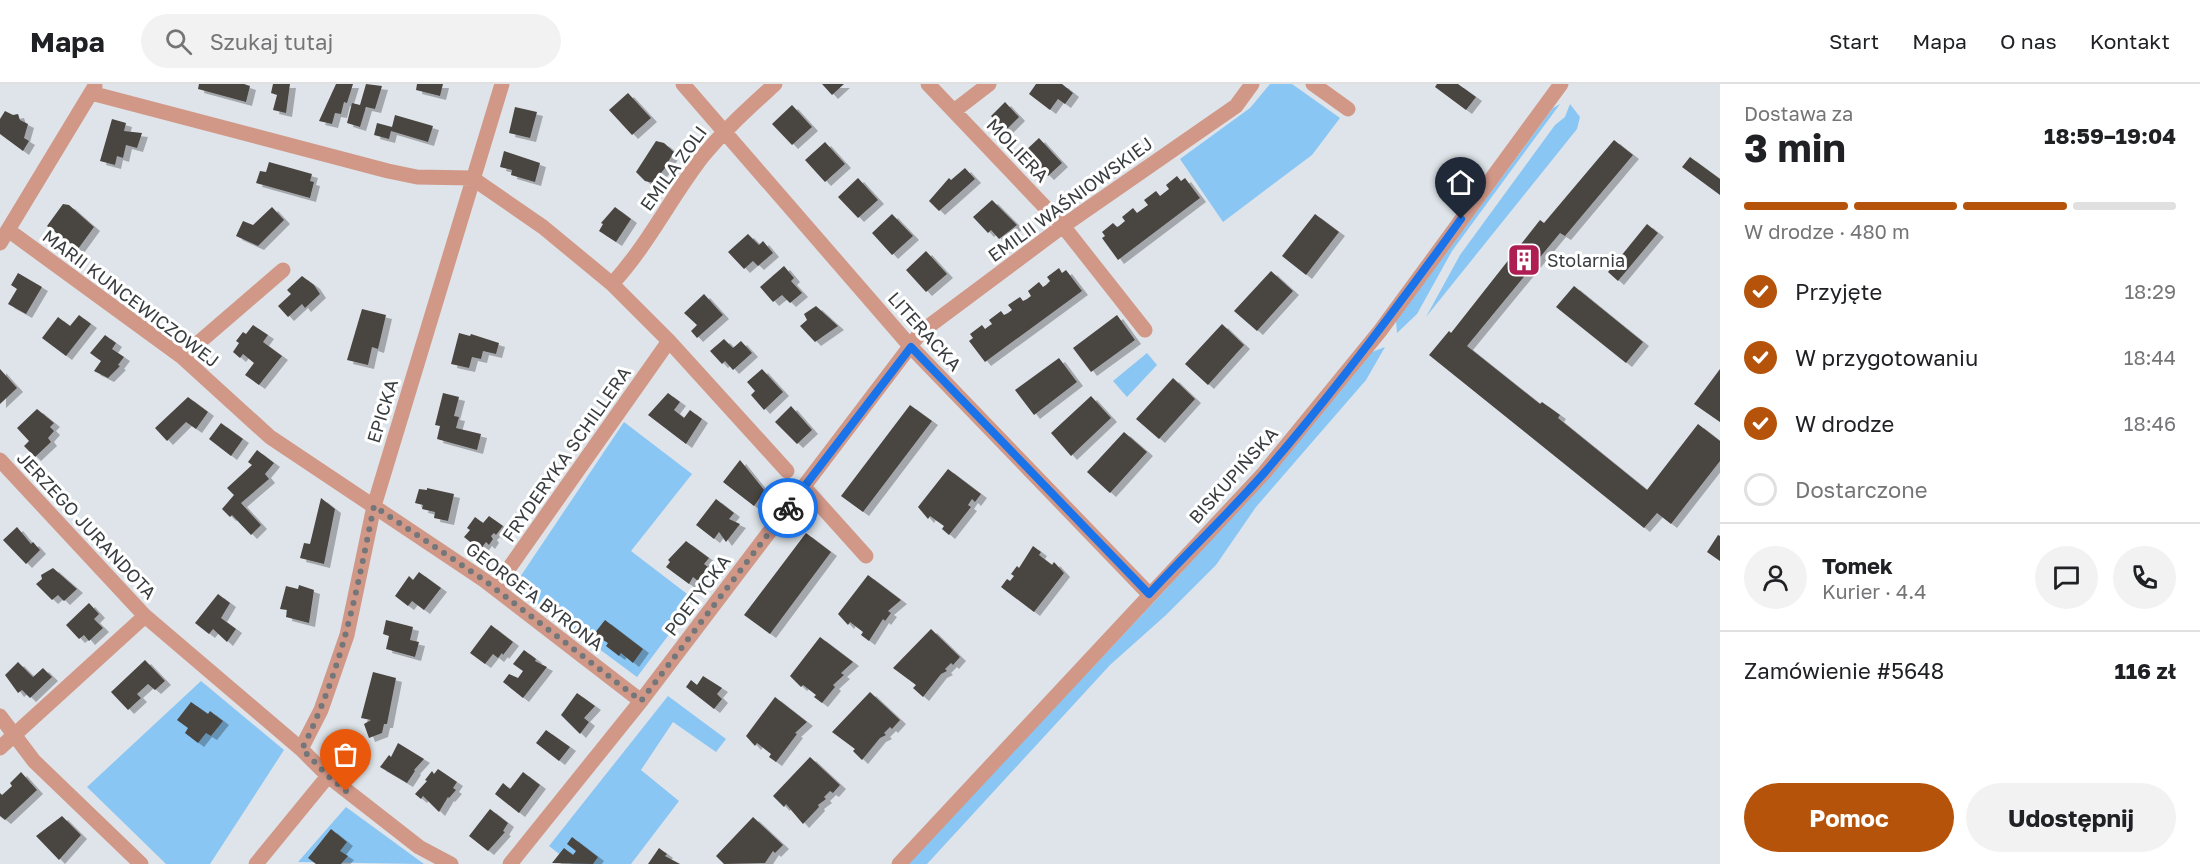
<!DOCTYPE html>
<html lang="pl">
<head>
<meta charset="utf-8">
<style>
	:root { --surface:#fff; --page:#f2f2f2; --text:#202124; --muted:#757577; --line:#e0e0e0; --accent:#b45309 }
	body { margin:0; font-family:"Golos Text",sans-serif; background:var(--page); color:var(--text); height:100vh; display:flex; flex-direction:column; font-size:22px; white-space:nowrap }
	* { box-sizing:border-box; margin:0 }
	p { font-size:20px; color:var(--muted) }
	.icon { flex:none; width:33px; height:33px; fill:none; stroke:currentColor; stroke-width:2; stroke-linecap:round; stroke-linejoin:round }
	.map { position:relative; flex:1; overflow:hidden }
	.drawer { display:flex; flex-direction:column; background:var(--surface); width:480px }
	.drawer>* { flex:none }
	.pin { position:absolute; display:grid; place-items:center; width:51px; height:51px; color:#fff; margin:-62px -26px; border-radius:50% 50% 50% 0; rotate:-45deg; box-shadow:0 0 6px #0007 }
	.pin .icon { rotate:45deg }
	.courier { position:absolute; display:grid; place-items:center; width:60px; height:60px; margin:-30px; border:4px solid #1a73e8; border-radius:50%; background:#fff; color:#222; box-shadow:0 2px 8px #0007 }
	.summary em { font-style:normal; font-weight:700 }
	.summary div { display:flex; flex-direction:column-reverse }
	.summary { display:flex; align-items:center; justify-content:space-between; height:102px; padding:0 24px }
	h1 { font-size:39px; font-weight:700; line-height:45px }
	.bar { display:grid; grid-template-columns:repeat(4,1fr); gap:9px 6px; align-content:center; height:72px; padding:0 24px }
	.bar i { height:8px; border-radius:4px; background:var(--line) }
	.bar .on { background:var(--accent) }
	.bar p { grid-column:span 4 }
	.line { display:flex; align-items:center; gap:15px; padding:0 24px; border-top:2px solid var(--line) }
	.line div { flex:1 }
	.round { display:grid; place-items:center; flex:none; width:63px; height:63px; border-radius:32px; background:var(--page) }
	ol { padding:0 24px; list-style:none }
	li { display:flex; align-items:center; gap:18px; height:66px }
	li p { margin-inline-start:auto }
	li .icon { padding:6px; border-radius:50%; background:var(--accent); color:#fff; stroke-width:4 }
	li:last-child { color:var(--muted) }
	li i { width:33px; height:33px; border:3px solid var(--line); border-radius:50% }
	.button { display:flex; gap:12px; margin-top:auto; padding:12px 24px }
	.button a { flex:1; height:69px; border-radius:36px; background:var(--accent); color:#fff; font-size:24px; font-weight:700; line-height:69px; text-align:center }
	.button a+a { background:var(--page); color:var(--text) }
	header { display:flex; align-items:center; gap:36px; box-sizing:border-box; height:84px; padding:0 30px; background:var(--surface); border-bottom:2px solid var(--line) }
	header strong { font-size:28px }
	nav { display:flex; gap:33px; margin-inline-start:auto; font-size:21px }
	.search { width:420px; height:54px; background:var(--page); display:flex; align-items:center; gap:15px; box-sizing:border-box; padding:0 21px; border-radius:33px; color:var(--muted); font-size:22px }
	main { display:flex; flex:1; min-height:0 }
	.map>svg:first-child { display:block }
</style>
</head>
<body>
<header>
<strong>Mapa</strong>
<div class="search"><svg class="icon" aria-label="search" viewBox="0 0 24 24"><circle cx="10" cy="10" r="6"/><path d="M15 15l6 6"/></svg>Szukaj tutaj</div>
<nav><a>Start</a><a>Mapa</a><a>O nas</a><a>Kontakt</a></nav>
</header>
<main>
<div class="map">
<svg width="1720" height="780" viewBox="0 0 1720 780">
	<defs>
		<filter id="shadow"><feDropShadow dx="6" dy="4" stdDeviation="0" flood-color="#0004"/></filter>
	</defs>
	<rect width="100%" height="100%" fill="#dee4e9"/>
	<path fill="#8ac6f4" d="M1270,0H1292L1340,34L1312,71L1223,138L1180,75L1250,24Z
		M1560,20L1452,167L1417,230L1397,249L1396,237L1553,24Z
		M1570,20L1580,33L1577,45L1426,233L1460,171L1555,41L1565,33Z
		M1385,263L1366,296L1256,423L1216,481L1166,531L1110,581L927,780H906C1063,612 1228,449 1372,268Z
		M1147,269L1157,281L1127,313L1113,297Z
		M624,338L692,390L631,467L695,516L637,593L514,502Z
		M201,597L284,666L210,780H166L87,703Z
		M668,612L726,655L716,668L673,638L641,686L679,717L631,780H572L549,762Z
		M346,723L424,780L298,778Z"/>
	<path fill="#4a4541" filter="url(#shadow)" d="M199,0H244L250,2L246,18L198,5Z
		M273,0H290L286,29L273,26L277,11L271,9Z
		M336,0H353L347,19L344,18L341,30L335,29L332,40L319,37Z
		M366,0L382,2L375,25L366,23L360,43L347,39L352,19L360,21Z
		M417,0H443L440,12L416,6Z
		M822,0H844L832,11Z
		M1036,0H1062L1073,9L1065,20L1058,15L1050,26L1029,10Z
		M1437,0H1458L1476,13L1466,26L1435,3Z
		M628,9L651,34L632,51L609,26Z
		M1005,18L1019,33L1005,47L991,32Z
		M792,21L812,43L792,61L772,40Z
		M515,23L537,28L530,54L509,49Z
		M5,27L13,31L18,30L20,36L28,40L24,54L29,57L23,67L0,50V35Z
		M395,31L433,42L428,58L391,47L389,55L374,51L377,39L392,43Z
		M112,35L126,39L124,47L142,49L137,64L126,61L123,74L117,72L115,81L100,77Z
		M1039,54L1062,79L1048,92L1024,68Z
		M1614,56L1633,71L1565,152L1560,149L1467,262L1540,320L1542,318L1560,331L1558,334L1647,406L1698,340L1720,357V377L1671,440L1657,429L1644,444L1429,271L1449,247L1451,249L1540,136L1544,139Z
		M656,57L664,59L674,68L668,78L669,79L653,99L645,97L636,88Z
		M825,58L845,80L825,98L805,76Z
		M504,67L540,79L535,98L511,91L512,86L500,83Z
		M1690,73L1720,95V111L1682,83Z
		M269,78L312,90L310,97L314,98L310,114L256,99L260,87L266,88Z
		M965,84L975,95L939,127L929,117L949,94L951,96Z
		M1177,92L1181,97L1185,94L1200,114L1118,176L1102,154L1105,152L1102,148L1113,139L1117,143L1119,142L1125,137L1122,133L1133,124L1137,129L1148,121L1144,116L1156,107L1160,112L1169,105L1166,101Z
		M858,94L878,116L858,134L838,113Z
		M992,116L1017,141L999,155L991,146L988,149L973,133Z
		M63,120L69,121L94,143L78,165L47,142Z
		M272,123L284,136L258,162L236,152L243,137L253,141Z
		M615,123L631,135L616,158L599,147L603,140L601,139Z
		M892,130L913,152L892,171L872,149Z
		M1315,130L1339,148L1306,191L1282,172Z
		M1647,140L1658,149L1618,197L1608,188Z
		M748,150L759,161L763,157L773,169L758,182L753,177L744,185L728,168Z
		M926,167L947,190L926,208L906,186Z
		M784,182L794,194L791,197L802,209L790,219L782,211L773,218L760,203Z
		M1059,184L1062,189L1066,186L1082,207L985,278L969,257L973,254L970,250L982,241L985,245L989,242L992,240L989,236L1001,227L1004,231L1008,229L1012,226L1008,221L1020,213L1023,217L1027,215L1031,212L1028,207L1039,198L1043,203L1046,201L1050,197L1047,193Z
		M1271,187L1293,207L1257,247L1234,227Z
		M18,189L42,203L26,230L8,220L17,205L11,201Z
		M302,192L314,201L320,210L305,224L302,220L288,233L278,222L291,210L287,206Z
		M1574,202L1643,258L1626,279L1556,223Z
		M704,210L723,231L697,254L691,247L697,241L684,229Z
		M816,222L838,242L815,258L800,242L807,236L804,230Z
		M362,225L386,231L378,265L372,263L368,281L347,276Z
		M79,231L91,240L66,272L42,254L58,233L70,242Z
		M1117,231L1135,256L1091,288L1073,264Z
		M1222,240L1244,261L1208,301L1185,280Z
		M253,241L268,251L263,258L282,272L259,301L245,291L254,279L243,270L240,274L233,268L239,259L236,257L243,248L246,250Z
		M459,249L470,252L471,250L499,259L496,270L483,267L481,275L472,273L469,284L451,280Z
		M105,251L116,259L112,265L124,273L118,281L120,282L108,294L94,287L101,277L90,269Z
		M724,255L733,264L741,257L752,269L733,286L725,277L722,280L710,267Z
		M1059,274L1077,298L1034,331L1015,306Z
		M0,285L17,304L0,320Z
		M762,285L783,308L764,326L751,311L755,307L747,298Z
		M1720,285V338L1694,320Z
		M1173,294L1195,315L1159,355L1136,335Z
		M443,309L459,313L454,332L459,333L456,344L481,350L477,366L437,355L440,342L435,341Z
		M668,309L680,318L674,326L684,334L690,326L702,335L686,360L648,331Z
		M1091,312L1111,334L1071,372L1051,349Z
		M188,313L208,328L196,345L186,338L167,357L155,344Z
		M910,321L932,337L863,428L841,412Z
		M791,322L812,346L797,360L775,338Z
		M37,325L54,339L50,343L54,347L48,354L51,358L35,373L24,362L29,357L17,344Z
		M221,339L243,355L231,372L209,355Z
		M1124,348L1147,368L1110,409L1087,388Z
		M257,366L274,379L265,390L269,395L241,419L261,441L251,451L232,431L230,433L222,425L234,411L227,404L252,381L248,378Z
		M740,376L765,407L754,422L723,398Z
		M948,385L981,410L975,418L972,415L968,421L971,423L949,451L942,445L944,442L930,432L928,435L918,423Z
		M427,404L454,410L448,437L434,434L435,428L422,425L423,421L415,419L419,405L427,406Z
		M321,414L335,425L324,480L300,474L304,459L310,460Z
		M716,415L734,429L729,435L740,440L726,458L719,448L714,455L696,441Z
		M489,432L503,442L496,451L494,449L491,452L493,455L489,461L486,458L480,466L464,453L470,446L467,444L475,433L483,439Z
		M17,443L31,460L33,458L40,466L26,480L3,456Z
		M806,449L831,468L770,550L744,531Z
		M1718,451L1720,452V477L1707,468Z
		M686,457L709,474L704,480L708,483L698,497L693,493L689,500L666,483L670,478L668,476Z
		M1033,462L1041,468L1039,471L1052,481L1054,478L1064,489L1034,528L1001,503L1007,495L1010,497L1014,492L1011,490L1017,482L1019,484Z
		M53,484L77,505L64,517L58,511L52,516L36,500L42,495L41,491Z
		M419,488L441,504L424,526L412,517L408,522L395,512L409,492L413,496Z
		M868,491L901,516L888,527L891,529L885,537L883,535L869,557L861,551L863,548L850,538L848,541L838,530Z
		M299,501L314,506L309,539L286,533L287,526L280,525L286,502L298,505Z
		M218,510L230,519L221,534L236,545L227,558L213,545L209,550L195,539Z
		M89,519L99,530L94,535L103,544L89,557L84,551L79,555L66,541Z
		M386,536L413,543L410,556L419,558L415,573L386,565L389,552L383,550Z
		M605,536L643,565L633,579L621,569L619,572L606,562L608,559L594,550Z
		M491,541L513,558L503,571L502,569L498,574L493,570L485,580L470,569Z
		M931,545L960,573L953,581L951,579L945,585L947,587L941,590L923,613L913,604L916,601L893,584Z
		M820,553L853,578L841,589L844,591L833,601L835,603L822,619L814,613L816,611L803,601L801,603L790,592Z
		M524,566L536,575L535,577L547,583L523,614L503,598L509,590L518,594L523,587L513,580Z
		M145,576L165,597L155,606L148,600L137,610L141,614L128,626L111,608Z
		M18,578L33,593L43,584L52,593L30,614L22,606L18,609L5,591Z
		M373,588L396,594L387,640H384L382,649L369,654L364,640L371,636L361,634Z
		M703,592L722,604L717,610L722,615L714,625L686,603L691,596L697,601Z
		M870,608L900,636L892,645L890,643L884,649L886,651L880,654L862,676L853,667L855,665L832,648Z
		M577,609L595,622L584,634L589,638L580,650L561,631Z
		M775,613L807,638L795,649L797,650L776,678L769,673L771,670L757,659L755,662L746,652Z
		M191,618L208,630L210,627L223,637L211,652L206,649L198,659L185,649L188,644L177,636Z
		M546,646L570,663L559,677L536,659Z
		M398,659L424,675L414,686L415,687L407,699L380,683L389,671L391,673Z
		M810,673L840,701L833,709L830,707L824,713L826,715L818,721L819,723L803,740L786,720L784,723L773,712Z
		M438,685L457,698L453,704L456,706L449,714L448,713L439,728L423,712L421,715L415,710L427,697L425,696L432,687L434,690Z
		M21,688L37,706L5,736L0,732V709L2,711L12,702L10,699Z
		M523,688L540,701L519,729L495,710L503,699L510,705Z
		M490,725L508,739L503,747L505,748L488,767L469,752Z
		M62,732L81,751L59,776L36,752Z
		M753,733L783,761L775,769L773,767L765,779L724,780L716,772Z
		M331,745L347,758L340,767L348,772L341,780H316L308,774Z
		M572,753L598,773L593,780L552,779L564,764L573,771L576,767L567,760Z
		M659,764L667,770L665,772L680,780H648Z"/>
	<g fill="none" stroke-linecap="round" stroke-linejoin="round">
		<path stroke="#d19888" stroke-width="15" d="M683,0L911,263L1149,510
			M928,0L1063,142L1145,246
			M1313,0L1348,25
			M91,9L388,87L417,93L472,94L543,143L612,200L669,257L787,387
			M954,27L989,0
			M8,146L182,273L270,353L484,496L641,617
			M0,159L95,2
			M612,200C648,161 671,113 703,72C725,45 750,23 775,0
			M182,273L283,186
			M0,376L145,532L301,665L328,692L419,763L451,780
			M804,403L866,472
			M495,504L669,257
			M0,632L34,677L141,780
			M0,664L145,532
			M301,665L321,626L347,551L374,422L502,0
			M256,780L328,692
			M510,780L641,617L921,248L1063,142L1236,22L1252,0
			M899,780L1264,389L1380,247L1561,0"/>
	</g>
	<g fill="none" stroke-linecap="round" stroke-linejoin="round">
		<path stroke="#73777a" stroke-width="6" stroke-dasharray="0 10.8" d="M346,707L328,692L302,665C343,584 356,510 374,422L484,496L641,617L788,424"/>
		<path stroke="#1a73e8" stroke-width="8" d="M788,424L911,263L1149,510C1187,469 1228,430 1265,388C1335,307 1399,221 1461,135"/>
	</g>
	<defs>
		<symbol id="building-square" viewBox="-11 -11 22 22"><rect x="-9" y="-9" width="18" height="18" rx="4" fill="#ae1e53" stroke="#fff"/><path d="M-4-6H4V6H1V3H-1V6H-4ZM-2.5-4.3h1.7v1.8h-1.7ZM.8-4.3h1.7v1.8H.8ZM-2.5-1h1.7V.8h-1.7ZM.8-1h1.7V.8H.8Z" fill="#fff"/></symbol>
	</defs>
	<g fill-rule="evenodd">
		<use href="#building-square" x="1505" y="157" width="38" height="38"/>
	</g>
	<g text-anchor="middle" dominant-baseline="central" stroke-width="6" stroke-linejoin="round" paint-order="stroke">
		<g font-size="18" fill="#3a3d3f" stroke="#fff">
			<text transform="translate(1018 66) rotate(46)">MOLIERA</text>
			<text transform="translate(673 84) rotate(-54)">EMILA ZOLI</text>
			<text transform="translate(1070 115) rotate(-36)">EMILII WAŚNIOWSKIEJ</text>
			<text transform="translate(131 214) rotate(37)">MARII KUNCEWICZOWEJ</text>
			<text transform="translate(925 247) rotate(48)">LITERACKA</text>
			<text transform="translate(382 327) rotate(-73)">EPICKA</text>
			<text transform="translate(566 370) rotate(-55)">FRYDERYKA SCHILLERA</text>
			<text transform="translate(1233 391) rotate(-48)">BISKUPIŃSKA</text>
			<text transform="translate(87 441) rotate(47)">JERZEGO JURANDOTA</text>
			<text transform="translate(697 511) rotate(-53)">POETYCKA</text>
			<text transform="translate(535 512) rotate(37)">GEORGE'A BYRONA</text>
		</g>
		<g font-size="18" fill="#3a3d3f" stroke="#fff" text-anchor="start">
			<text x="1547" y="176">Stolarnia</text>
		</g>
	</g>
</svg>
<div class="pin" style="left:346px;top:707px;background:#ea580c"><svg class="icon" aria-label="bag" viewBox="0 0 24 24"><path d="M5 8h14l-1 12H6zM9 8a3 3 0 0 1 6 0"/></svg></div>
<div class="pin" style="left:1461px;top:135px;background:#1f2937"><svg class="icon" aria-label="home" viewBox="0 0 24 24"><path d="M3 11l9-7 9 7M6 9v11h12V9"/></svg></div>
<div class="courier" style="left:788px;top:424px"><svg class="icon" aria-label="bike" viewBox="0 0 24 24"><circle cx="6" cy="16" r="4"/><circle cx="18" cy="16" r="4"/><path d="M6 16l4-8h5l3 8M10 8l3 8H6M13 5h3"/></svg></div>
</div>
<section class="drawer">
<div class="summary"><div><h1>3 min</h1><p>Dostawa za</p></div><em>18:59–19:04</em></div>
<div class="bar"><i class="on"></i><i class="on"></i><i class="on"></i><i></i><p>W drodze · 480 m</p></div>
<ol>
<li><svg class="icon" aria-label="check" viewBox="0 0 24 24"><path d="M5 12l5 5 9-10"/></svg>Przyjęte<p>18:29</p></li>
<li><svg class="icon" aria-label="check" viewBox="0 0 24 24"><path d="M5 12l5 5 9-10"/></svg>W przygotowaniu<p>18:44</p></li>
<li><svg class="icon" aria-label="check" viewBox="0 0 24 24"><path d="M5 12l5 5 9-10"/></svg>W drodze<p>18:46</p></li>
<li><i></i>Dostarczone</li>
</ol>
<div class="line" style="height:108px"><a class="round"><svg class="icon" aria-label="person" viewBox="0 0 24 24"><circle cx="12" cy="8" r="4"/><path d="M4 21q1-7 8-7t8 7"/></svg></a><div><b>Tomek</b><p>Kurier · 4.4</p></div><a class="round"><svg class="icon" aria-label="chat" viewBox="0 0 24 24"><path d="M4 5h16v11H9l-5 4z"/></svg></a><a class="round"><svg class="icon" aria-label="phone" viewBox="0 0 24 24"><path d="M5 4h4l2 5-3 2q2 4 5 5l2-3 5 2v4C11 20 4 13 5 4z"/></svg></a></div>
<div class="line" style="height:78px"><div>Zamówienie #5648</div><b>116 zł</b></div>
<div class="button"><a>Pomoc</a><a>Udostępnij</a></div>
</section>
</main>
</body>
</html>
